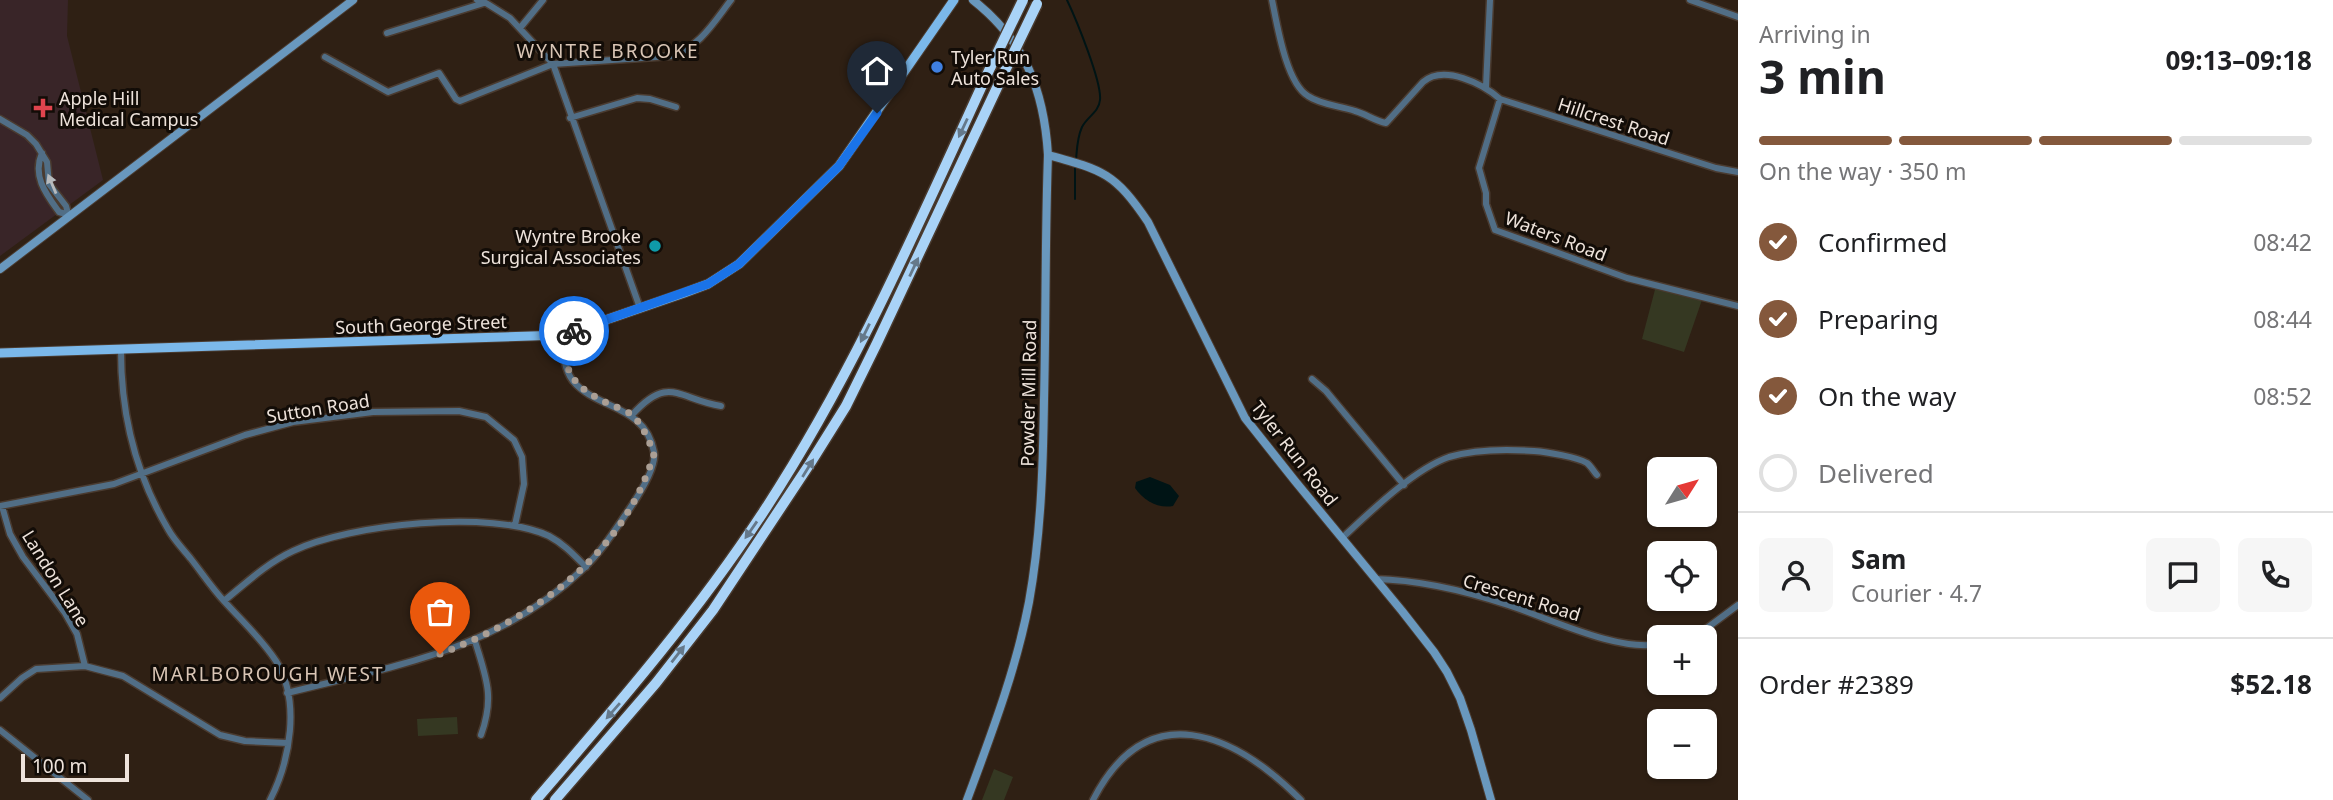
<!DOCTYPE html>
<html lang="en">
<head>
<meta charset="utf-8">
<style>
	:root { --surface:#fff; --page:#f6f6f6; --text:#202124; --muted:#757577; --line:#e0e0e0; --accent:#84583c }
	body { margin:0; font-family:"Noto Sans",sans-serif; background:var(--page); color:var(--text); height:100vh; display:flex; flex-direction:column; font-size:26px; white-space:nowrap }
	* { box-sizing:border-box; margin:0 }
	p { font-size:23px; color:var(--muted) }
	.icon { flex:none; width:38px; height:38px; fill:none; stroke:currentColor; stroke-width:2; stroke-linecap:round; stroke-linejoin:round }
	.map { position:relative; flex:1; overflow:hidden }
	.details { display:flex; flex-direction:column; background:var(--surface); width:595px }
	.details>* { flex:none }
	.needle { width:46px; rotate:53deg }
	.controls { position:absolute; left:1647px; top:457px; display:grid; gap:14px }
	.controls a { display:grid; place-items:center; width:70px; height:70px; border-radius:10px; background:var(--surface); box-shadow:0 2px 5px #0004; font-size:35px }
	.scale { position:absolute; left:21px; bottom:18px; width:108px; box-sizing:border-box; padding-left:7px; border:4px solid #eee3db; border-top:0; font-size:19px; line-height:24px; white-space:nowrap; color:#eee3db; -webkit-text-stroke:5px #120c07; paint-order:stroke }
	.pin { position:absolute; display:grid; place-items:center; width:60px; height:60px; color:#fff; margin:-72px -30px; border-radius:50% 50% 50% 0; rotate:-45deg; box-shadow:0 0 7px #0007 }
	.pin .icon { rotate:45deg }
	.courier { position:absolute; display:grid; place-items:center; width:70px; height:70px; margin:-35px; border:5px solid #1a73e8; border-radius:50%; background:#fff; color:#222; box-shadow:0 2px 9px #0007 }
	.summary em { font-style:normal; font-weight:700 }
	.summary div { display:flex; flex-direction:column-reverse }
	.summary { display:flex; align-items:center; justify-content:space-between; height:119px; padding:0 21px }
	h1 { font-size:46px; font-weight:700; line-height:52px }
	.bar { display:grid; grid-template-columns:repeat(4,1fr); gap:10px 7px; align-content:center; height:84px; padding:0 21px }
	.bar i { height:9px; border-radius:5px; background:var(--line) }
	.bar .selected { background:var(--accent) }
	.bar p { grid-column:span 4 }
	.line { display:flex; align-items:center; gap:18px; padding:0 21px; border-top:2px solid var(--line) }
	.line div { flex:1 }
	.round { display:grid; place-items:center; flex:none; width:74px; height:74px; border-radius:10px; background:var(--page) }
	ol { padding:0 21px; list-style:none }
	li { display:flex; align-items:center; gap:21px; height:77px }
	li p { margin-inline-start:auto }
	li .icon { padding:7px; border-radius:50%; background:var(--accent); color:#fff; stroke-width:4 }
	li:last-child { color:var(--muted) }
	li i { width:38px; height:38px; border:4px solid var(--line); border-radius:50% }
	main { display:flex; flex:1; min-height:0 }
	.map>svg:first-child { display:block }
</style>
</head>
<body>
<main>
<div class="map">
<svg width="1738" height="800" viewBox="0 0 1738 800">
	<rect width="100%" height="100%" fill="#2f2014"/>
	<path fill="#392528" d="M0,0H68L67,36L103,180L0,256Z"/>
	<path fill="#353822" d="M1657,282L1703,297L1684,352L1642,339Z
		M457,717L458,734L418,736L417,719Z
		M994,769L1013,777L1004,800H982Z"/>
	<path fill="#001415" d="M1150,477L1170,485L1179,496L1173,506C1158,509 1143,500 1135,488L1136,482Z"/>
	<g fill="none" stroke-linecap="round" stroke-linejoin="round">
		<path stroke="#001415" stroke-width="2" d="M1067,0C1076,19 1102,82 1100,100C1099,112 1087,117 1082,127C1077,138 1077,149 1076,160
			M1075,166V199"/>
		<defs>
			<path id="street" d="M477,0L486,3L510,18L553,64L640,308
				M1272,0C1277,24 1286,83 1308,96C1321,105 1341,106 1355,111C1366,114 1375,121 1386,123L1423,82C1444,64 1483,84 1500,99L1716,168L1738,172
				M1690,0L1738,17
				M520,28L543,0
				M387,33L484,3
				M325,57L388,92L439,73L456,99L460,101L553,64L671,56C699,48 714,22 731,0
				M1486,87L1490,0
				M1500,99L1479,168L1486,193V204L1495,230L1627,278L1738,306
				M570,118L637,98L650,99L676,107
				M0,119L27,135L36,144L47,162L49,184L66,206L69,217
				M42,153C32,176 46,194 59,212L66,214
				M121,351C121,415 135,473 168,529C174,540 183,549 191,559C202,573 212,588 224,601C242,621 261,638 276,661C301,701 290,761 270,800
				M1312,379L1326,391L1404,485
				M632,415C669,374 678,399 721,406
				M0,506L114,484L245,435L293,422L373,412L459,411L486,417L514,440L522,457L524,484L515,525
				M2,506L10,534L23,557L65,613L77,634L85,666
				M1342,538C1369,513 1414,469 1449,457C1476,449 1506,449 1534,451C1547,452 1577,457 1587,463C1591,466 1594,472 1597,475
				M1375,579C1420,580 1466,591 1508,605C1549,618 1617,652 1659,644
				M224,601C246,583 267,563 293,551C349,524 492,509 549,536C564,544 574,555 586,567
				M1687,637L1707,628L1738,605
				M475,641C486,678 495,696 481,735
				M287,693C394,666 500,649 583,569C600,553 613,533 626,514C635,501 657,468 654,452C645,404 597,410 573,381C563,368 563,350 562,335
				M0,698L22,678L36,669L85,666L123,676L220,735L245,741L288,743
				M0,730L88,800
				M1093,800C1147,695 1233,732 1301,800"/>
			<path id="secondary" d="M1048,155C1103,170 1115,173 1148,222L1245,418L1295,481L1402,611L1434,652L1447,672L1460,698L1471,730L1491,800
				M0,269L353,0
				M967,800C991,735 1016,670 1029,602C1041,535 1043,468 1044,400C1046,318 1045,237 1048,155C1044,90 1025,41 973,0"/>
			<path id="primary" d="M0,353L562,335L684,293L708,284L739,264L839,166L954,0"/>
			<path id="highway" d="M536,800C615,708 695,616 762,514C855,373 921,218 991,66
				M555,800L656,683L713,610L811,462L846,406L877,343L1002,77"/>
		</defs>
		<use href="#street" stroke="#4a3b30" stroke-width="9"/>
		<use href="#secondary" stroke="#4a3b30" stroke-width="10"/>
		<use href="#primary" stroke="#4a3b30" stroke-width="11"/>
		<use href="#highway" stroke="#4a3b30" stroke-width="13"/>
		<use href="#street" stroke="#516e86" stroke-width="6"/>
		<use href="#secondary" stroke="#6998be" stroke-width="8"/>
		<use href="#primary" stroke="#7bb8ea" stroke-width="9"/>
		<use href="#highway" stroke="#a9d3f7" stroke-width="10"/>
		<defs>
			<path id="highway-bridge" d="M991,66L1023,0
				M1002,77L1037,4"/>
		</defs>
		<use href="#highway-bridge" stroke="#4a3b30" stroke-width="13" stroke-linecap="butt"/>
		<use href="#highway-bridge" stroke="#a9d3f7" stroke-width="10"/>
	</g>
	<defs><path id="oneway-solid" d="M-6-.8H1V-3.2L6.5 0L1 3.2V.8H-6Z" transform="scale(1.75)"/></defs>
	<g fill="#65798b">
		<use href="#oneway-solid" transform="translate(963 128) rotate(115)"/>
		<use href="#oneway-solid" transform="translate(914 267) rotate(-65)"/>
		<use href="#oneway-solid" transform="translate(865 333) rotate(116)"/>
		<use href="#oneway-solid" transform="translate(808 468) rotate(-58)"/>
		<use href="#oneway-solid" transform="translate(751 530) rotate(125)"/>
		<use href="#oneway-solid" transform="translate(678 654) rotate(-52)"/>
		<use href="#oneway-solid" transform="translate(613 711) rotate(131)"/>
	</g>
	<use fill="#b7babd" href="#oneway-solid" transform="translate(52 184) rotate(-113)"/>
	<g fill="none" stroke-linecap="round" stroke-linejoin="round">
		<path stroke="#ab9f95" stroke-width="7" stroke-dasharray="0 12.6" d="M440,654C535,617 623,556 654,454C649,441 643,425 632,415C626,410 615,407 607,403C572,386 565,373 562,335L574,331"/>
		<path stroke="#1a73e8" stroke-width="9" d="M574,331L708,284L739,264L839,166L877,113"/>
	</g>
	<circle fill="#3f7fe0" stroke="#120c07" stroke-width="2.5" cx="937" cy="67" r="7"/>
	<path fill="#e0444e" stroke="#120c07" stroke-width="2.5" d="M39.5 97.5h7v7h7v7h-7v7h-7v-7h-7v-7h7z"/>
	<circle fill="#0f9aa8" stroke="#120c07" stroke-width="2.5" cx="655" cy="246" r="7"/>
	<g text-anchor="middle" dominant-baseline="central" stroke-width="6" stroke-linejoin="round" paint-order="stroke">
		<g font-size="18" fill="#eee3db" stroke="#120c07" text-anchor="start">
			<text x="951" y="57">Tyler Run<tspan x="951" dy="21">Auto Sales</tspan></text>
			<text x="59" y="98">Apple Hill<tspan x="59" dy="21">Medical Campus</tspan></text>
			<text x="641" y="236" text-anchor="end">Wyntre Brooke<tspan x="641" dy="21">Surgical Associates</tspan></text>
		</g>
		<g font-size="18" fill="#eee3db" stroke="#120c07">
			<text transform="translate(1614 121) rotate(18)">Hillcrest Road</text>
			<text transform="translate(1556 236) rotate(21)">Waters Road</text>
			<text transform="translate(421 324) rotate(-2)">South George Street</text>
			<text transform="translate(1028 393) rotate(-89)">Powder Mill Road</text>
			<text transform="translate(318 408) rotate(-9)">Sutton Road</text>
			<text transform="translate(1295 453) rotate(52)">Tyler Run Road</text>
			<text transform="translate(56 578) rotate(58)">Landon Lane</text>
			<text transform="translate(1522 597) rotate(17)">Crescent Road</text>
		</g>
		<g font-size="19" letter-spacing="2" fill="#d9c5b5" stroke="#120c07">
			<text x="608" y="51">WYNTRE BROOKE</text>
			<text x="268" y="674">MARLBOROUGH WEST</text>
		</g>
	</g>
</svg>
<div class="controls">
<a><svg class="needle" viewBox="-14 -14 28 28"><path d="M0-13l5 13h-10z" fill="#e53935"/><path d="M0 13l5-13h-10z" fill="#757577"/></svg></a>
<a><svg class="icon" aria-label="locate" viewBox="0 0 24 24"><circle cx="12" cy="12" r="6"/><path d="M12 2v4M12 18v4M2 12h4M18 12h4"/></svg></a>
<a>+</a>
<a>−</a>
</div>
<div class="scale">100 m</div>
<div class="pin" style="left:440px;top:654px;background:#ea580c"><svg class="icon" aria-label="bag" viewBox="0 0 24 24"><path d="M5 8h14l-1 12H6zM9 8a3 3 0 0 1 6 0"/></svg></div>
<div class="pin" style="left:877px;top:113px;background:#1f2937"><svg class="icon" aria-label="home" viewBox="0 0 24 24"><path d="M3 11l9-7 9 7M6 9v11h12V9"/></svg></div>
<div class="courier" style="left:574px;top:331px"><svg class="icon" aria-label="bike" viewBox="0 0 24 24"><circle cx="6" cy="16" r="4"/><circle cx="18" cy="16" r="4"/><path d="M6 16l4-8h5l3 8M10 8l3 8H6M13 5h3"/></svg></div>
</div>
<section class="details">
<div class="summary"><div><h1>3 min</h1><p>Arriving in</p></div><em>09:13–09:18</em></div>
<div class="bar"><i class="selected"></i><i class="selected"></i><i class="selected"></i><i></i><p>On the way · 350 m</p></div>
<ol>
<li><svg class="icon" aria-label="check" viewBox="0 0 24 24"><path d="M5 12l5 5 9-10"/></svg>Confirmed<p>08:42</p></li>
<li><svg class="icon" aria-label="check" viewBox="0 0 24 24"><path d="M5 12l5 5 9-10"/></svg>Preparing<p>08:44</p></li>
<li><svg class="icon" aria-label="check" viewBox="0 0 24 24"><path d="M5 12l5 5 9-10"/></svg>On the way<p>08:52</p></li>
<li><i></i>Delivered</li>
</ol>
<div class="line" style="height:126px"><a class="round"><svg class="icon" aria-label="person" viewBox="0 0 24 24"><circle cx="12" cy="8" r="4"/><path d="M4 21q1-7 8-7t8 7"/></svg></a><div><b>Sam</b><p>Courier · 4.7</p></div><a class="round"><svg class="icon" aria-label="chat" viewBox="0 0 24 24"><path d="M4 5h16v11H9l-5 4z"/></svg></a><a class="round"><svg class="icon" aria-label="phone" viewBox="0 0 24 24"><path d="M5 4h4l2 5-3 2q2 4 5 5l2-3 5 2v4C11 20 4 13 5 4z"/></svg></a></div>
<div class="line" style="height:91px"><div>Order #2389</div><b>$52.18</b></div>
</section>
</main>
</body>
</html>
